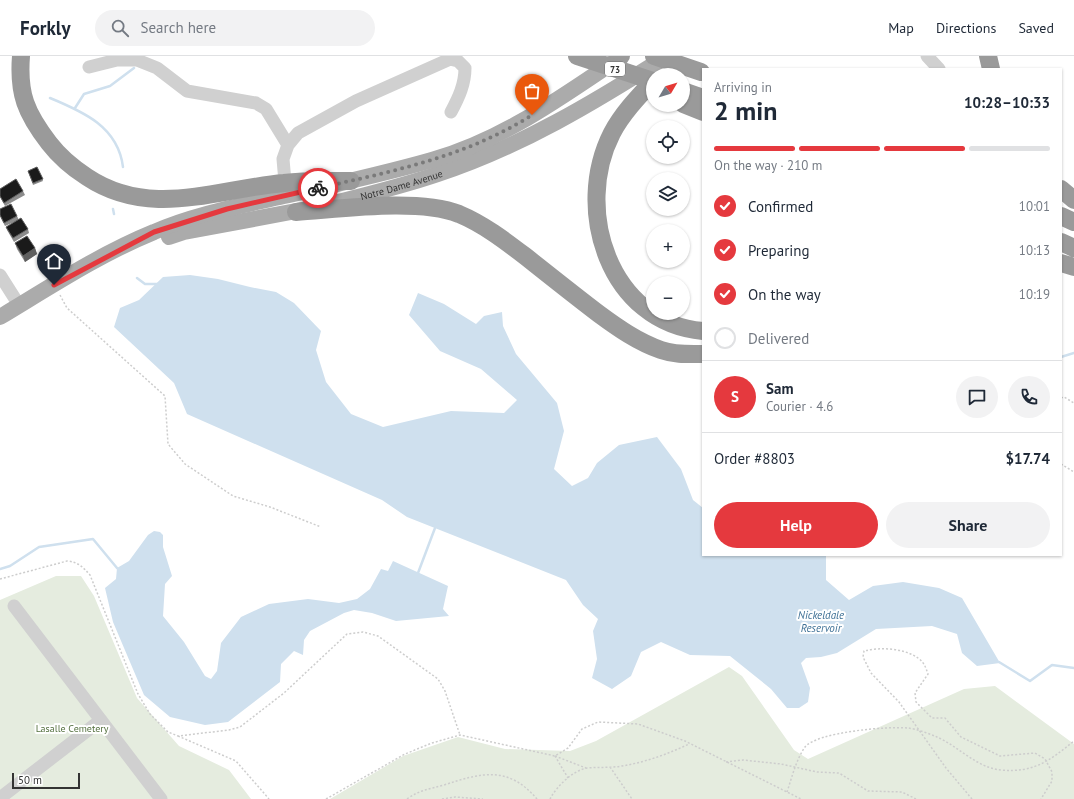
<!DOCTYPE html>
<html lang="en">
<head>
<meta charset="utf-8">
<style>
	:root { --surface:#fff; --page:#f2f2f3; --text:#1f2937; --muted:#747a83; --line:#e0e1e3; --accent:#e5393e }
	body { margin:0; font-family:"PT Sans",sans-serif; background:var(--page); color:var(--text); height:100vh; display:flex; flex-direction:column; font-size:15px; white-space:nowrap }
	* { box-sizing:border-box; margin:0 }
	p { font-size:13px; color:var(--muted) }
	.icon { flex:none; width:22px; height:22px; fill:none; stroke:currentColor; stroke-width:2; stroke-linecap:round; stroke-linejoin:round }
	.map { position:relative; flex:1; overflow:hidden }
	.panel { position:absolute; left:702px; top:12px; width:360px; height:488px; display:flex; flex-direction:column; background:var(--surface); border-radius:0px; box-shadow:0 1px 3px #0004 }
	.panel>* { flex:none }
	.needle { width:26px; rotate:52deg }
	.buttons { position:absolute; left:646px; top:12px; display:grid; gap:8px }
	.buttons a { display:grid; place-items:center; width:44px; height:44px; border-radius:50%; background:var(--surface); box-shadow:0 1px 3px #0004; font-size:20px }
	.scale { position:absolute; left:12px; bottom:10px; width:68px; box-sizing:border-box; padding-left:4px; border:2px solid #333; border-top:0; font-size:11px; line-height:14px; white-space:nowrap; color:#333; -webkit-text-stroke:3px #fff; paint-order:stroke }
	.pin { position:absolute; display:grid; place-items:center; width:34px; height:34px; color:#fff; margin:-41px -17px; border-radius:50% 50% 50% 0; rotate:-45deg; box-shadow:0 0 4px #0007 }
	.pin .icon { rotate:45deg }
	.courier { position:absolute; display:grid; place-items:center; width:40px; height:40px; margin:-20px; border:3px solid #e5393e; border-radius:50%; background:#fff; color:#222; box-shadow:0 1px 5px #0007 }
	.headline em { font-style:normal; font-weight:700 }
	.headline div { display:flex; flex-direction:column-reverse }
	.headline { display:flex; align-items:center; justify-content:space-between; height:68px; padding:0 12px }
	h1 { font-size:26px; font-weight:700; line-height:30px }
	.bar { display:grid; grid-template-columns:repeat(4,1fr); gap:6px 4px; align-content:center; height:48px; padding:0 12px }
	.bar i { height:5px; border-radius:3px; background:var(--line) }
	.bar .active { background:var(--accent) }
	.bar p { grid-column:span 4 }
	.line { display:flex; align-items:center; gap:10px; padding:0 12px; border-top:1px solid var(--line) }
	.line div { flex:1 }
	.round { display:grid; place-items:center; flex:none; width:42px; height:42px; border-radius:21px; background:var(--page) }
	ol { padding:0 12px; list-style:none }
	li { display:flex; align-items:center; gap:12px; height:44px }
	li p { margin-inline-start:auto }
	li .icon { padding:4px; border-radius:50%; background:var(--accent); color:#fff; stroke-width:4 }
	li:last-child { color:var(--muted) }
	li i { width:22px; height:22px; border:2px solid var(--line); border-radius:50% }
	.cta { display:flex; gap:8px; margin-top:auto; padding:8px 12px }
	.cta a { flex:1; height:46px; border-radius:24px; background:var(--accent); color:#fff; font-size:16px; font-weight:700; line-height:46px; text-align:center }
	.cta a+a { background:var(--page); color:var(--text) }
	header { display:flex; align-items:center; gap:24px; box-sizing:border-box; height:56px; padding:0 20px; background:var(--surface); border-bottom:1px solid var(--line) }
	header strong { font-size:19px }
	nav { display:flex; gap:22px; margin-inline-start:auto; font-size:14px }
	.search { width:280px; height:36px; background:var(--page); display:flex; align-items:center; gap:10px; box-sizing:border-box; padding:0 14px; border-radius:22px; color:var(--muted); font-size:15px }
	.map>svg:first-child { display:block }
</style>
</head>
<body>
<header>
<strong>Forkly</strong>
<div class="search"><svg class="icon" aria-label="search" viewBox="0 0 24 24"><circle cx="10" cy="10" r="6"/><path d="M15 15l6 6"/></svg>Search here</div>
<nav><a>Map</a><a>Directions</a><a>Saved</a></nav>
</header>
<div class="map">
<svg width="1074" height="743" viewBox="0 0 1074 743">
	<rect width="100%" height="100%" fill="#fff"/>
	<path fill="#e5ecdf" d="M56,520H81L94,540L137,642L179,690L229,714L251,743H0V544Z
		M729,611L742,620L794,694L808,703L964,633L995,630L1074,688V743H330L403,700L458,681L505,693L570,695L596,685Z"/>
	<path fill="#cfe0ee" d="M190,219L218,223L250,231L276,236L294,247L321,275L316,294L326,326L351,358L383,371L451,355L504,357L517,344L481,313L440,295L409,259L418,237L444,248L476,268L484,260L502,256L503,270L516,298L557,347L564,375L554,413L572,430L588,422L597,407L619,389L657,381L681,413L693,444L703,452V499H826V524L849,544L873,530L903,526L939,532L962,542L1000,607L977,610L962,597L957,578L932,570L876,573L837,597L821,601L806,602L801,607L810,632L808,646L799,652H787L771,633L730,600L690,599L661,586L641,596L631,620L612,633L592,622L597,603L593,575L598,563L583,549L566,524L407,461L382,444L187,358L174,327L114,271L120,252L139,244L163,221Z
		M154,475L160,476L163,479V491L172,520L165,528L163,560L184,586L205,620L211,623L217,615L221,587L241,561L269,548L308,543L339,547L357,543L370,533L381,513L388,515L393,505L448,530L443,553L449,560L396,565L372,557L354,554L344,557L310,575L304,584L303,599L294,595L281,608L280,626L228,666L205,669L170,661L144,639L113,566L105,532L116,523L117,512L129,505L148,479Z"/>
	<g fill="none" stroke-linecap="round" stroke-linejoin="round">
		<path stroke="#cfe0ee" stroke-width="2.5" d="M50,42C84,56 118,71 123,111
			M75,52L84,38L110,30L134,12
			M113,153L114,158
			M137,222L145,228H158
			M1061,301L1074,297
			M0,513L10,510L39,491L93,483L117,512
			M418,517L435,472
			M999,606L1030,625L1052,609L1074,612"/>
		<path stroke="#cdcdcd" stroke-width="1.5" stroke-dasharray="2 2" stroke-linecap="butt" d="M60,239L67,252L165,340L168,388L185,408L233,440L270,451L321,471
			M1061,342L1064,341L1074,347
			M1061,408L1074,416
			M0,523L67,505C78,506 83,511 90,519L138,638L150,658L168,676L178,680L229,674L240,671L284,637L347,578L363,576L378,580L438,623L445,635L460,679
			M178,680L236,705L269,743
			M555,700L586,712
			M555,700L568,722
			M726,706L743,704L781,708L817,716L839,717L868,735L902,736L916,743
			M610,711L632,743
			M787,736C792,721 796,704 805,691C817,676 888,670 908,672C916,673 928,677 937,681C958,690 977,712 1001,714C1034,717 1049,705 1074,685
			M326,743L405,698L432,687L460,679L555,700L568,692L582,673L598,666L638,668L685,685L801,743
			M407,743C419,734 430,733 444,729C481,717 508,709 537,743
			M442,743L455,741L483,743
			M550,743C557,730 572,715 587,712C599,711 610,712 622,710C646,706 668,698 689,688
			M972,743L946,712L899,646L871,617L863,601L864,595C880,591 904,592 918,602C924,606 926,612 928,618L915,637L916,646L932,662H945L961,681L1000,700L1035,697L1045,703L1052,716V725L1041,743"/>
		<path stroke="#d0d0d0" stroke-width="13" d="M927,0L939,13
			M89,11L117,4H137L157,12L187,35L256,47L266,53L288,89
			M285,126L283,103L288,89L298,77L356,45L450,3L458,5L465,12C465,28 459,41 451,56
			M0,219L19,249
			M14,550L161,743
			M0,742L101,664"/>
		<g stroke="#ababab" stroke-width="16">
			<path id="s1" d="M330,148C366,139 403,130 438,118C520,91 595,46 667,0"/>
			<path d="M169,181L184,176L307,153"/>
			<path d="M0,261C50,231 100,198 154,176C195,158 240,150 284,140C333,129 383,118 432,104C500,85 557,44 615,5"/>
		</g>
		<path stroke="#9a9a9a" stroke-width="18" d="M21,0C18,38 26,57 49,87C59,100 73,112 87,121C150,163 216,133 284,127C306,124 329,125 351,125
			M988,0L991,13
			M617,4L621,0
			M653,25C638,41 622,58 612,77C573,153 609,267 703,275
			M683,35L703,42
			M683,48L703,56
			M1061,133L1074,144
			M296,156C341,153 418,142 459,158C483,168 504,184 525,200C549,219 574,239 599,258C618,272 638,286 661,294C675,299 689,298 703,298
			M1061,160L1074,166
			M1061,186L1074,192
			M1061,207L1074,211"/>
		<path stroke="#9a9a9a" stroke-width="18" d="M577,0L653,25
			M654,0L701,16"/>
	</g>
	<path fill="#8c8c8c" d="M37,111L43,125L33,129L28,115Z
		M0,133L23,135L25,139L5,150L0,141Z
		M0,153L17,160L19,164L5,170L0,160Z
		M6,171L28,173L29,177L14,186L7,174Z
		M15,187L35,192L37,198L25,206L17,193Z"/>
	<path fill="#5f5f5f" d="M35,192L37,198L25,206L23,200Z"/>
	<path fill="#1a1a1a" stroke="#5f5f5f" d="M37,111L43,123L33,127L28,115Z
		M16,123L23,135L4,147L0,140V133Z
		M11,148L17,160L4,167L0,159V153Z
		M21,162L28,173L13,182L6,171Z
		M27,180L35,192L23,200L15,187Z"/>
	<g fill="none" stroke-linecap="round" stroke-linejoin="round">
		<path stroke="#7a7a7a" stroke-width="4" stroke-dasharray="0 7.2" d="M318,132C391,116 468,100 532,59"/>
		<path stroke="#e5393e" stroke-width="5" d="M54,229L154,176L227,153L318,132"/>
	</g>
	<g text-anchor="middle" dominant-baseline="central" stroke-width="4" stroke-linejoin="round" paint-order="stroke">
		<rect fill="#fff" stroke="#707070" stroke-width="1" x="605" y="6" width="20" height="14" rx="3"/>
		<g font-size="9" font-weight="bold" fill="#333">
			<text x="615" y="13">73</text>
		</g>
		<g font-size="10" fill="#333" stroke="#fff">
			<text stroke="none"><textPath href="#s1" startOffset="74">Notre Dame Avenue</textPath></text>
		</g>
		<g font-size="10" fill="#54703f" stroke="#fff">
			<text x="72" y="672">Lasalle Cemetery</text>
		</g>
		<g font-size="11" font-style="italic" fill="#3f7196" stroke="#fff">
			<text x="821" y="559">Nickeldale<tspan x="821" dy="13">Reservoir</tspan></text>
		</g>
	</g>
</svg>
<div class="buttons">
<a><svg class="needle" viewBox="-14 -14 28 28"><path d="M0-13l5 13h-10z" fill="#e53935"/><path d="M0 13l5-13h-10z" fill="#747a83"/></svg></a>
<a><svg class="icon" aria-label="locate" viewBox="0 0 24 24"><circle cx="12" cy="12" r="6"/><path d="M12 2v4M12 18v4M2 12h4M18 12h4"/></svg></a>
<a><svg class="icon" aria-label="layers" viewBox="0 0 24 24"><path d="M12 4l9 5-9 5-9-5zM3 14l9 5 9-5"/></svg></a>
<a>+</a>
<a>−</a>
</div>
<div class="scale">50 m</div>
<div class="pin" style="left:532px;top:59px;background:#ea580c"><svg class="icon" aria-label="bag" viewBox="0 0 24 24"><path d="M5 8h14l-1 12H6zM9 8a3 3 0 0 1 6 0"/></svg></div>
<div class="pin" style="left:54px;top:229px;background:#1f2937"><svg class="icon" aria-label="home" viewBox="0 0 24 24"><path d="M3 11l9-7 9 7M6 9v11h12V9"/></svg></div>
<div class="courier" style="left:318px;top:132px"><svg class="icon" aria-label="bike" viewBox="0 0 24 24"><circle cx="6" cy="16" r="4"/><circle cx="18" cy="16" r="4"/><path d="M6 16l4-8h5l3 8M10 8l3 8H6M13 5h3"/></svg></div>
<section class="panel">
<div class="headline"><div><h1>2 min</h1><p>Arriving in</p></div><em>10:28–10:33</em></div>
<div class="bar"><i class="active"></i><i class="active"></i><i class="active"></i><i></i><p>On the way · 210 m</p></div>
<ol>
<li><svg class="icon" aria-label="check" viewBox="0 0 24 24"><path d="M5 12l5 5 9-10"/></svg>Confirmed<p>10:01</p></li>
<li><svg class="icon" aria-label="check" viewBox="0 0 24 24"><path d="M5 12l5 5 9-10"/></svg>Preparing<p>10:13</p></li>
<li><svg class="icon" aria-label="check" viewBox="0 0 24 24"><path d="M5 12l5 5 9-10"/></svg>On the way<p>10:19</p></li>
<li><i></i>Delivered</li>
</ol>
<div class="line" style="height:72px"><b class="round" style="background:var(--accent);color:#fff">S</b><div><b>Sam</b><p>Courier · 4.6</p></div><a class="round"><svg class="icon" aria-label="chat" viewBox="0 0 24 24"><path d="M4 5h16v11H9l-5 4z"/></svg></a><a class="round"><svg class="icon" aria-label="phone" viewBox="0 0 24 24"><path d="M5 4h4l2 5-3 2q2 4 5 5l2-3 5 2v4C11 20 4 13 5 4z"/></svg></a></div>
<div class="line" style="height:52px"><div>Order #8803</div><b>$17.74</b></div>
<div class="cta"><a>Help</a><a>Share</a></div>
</section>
</div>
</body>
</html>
